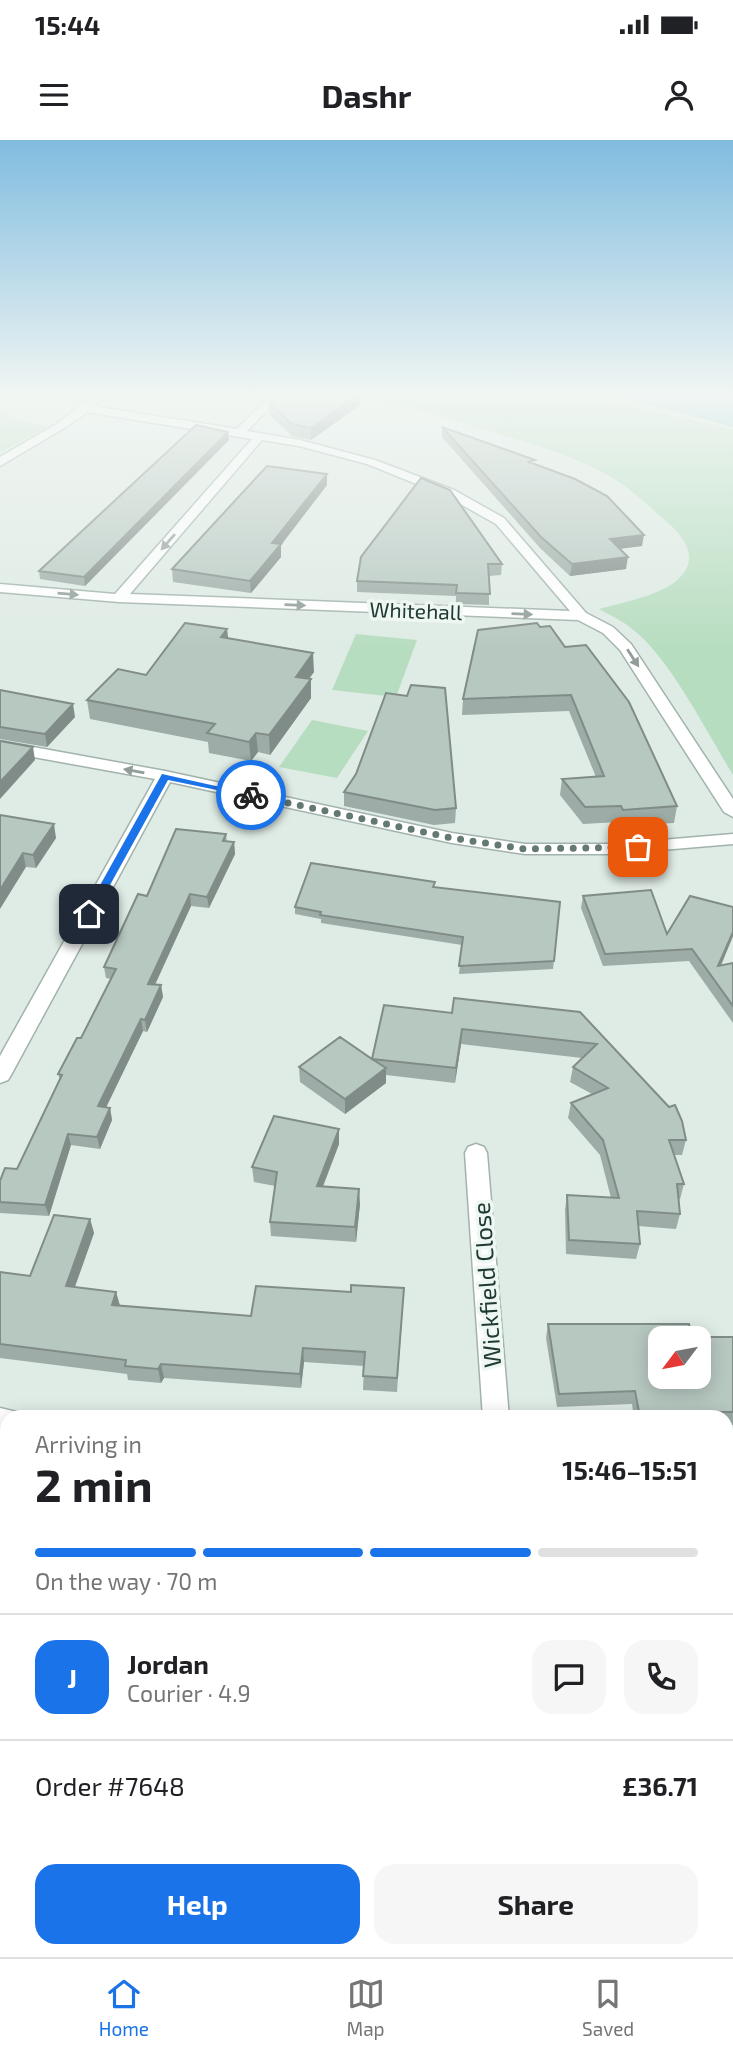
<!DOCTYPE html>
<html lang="en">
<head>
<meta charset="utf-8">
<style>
	:root { --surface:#fff; --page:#f6f6f6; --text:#202124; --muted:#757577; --line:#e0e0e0; --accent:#1a73e8 }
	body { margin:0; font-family:"Exo 2",sans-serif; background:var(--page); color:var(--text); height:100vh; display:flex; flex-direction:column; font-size:26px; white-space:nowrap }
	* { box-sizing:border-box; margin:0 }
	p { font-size:23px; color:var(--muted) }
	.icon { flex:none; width:38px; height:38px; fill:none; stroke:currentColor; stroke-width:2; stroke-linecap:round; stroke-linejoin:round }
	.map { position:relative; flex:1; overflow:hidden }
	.sheet { position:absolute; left:0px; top:1270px; width:733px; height:548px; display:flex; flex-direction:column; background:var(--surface); border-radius:21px 21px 0 0; box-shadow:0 4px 18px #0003 }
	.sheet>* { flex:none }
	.needle { width:46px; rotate:238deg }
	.buttons { position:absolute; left:648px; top:1186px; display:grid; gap:14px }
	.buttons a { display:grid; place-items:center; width:63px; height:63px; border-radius:14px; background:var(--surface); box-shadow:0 4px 18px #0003; font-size:35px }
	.pin { position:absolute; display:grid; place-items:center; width:60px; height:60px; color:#fff; margin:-30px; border-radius:14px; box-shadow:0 4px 10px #0006 }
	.courier { position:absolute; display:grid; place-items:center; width:70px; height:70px; margin:-35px; border:5px solid #1a73e8; border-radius:50%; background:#fff; color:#222; box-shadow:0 2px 9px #0007 }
	.head em { font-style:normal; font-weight:700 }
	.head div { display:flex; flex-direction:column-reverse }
	.head { display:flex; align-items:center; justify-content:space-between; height:119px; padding:0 35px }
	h1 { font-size:46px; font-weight:700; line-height:52px }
	.bar { display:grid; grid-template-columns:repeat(4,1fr); gap:10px 7px; align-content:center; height:84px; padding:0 35px }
	.bar i { height:9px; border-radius:5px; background:var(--line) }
	.bar .current { background:var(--accent) }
	.bar p { grid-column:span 4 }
	.line { display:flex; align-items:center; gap:18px; padding:0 35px; border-top:2px solid var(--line) }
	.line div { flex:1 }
	.round { display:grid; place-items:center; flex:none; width:74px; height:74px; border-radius:21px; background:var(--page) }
	.primary-button { display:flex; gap:14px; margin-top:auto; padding:14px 35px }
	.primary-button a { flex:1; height:80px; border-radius:21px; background:var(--accent); color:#fff; font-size:28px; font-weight:700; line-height:80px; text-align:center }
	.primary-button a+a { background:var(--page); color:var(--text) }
	.status { display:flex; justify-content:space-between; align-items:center; height:49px; padding:0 35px; background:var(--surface); direction:ltr }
	.status svg { height:19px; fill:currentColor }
	header { display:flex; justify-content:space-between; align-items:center; height:91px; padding:0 35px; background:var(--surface); font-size:32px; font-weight:700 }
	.menu { display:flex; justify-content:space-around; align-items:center; height:98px; border-top:2px solid var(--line); background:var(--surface); font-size:19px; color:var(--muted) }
	.menu a { display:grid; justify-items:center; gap:4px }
	.menu .current { color:var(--accent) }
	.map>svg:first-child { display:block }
</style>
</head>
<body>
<div class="status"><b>15:44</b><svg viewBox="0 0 49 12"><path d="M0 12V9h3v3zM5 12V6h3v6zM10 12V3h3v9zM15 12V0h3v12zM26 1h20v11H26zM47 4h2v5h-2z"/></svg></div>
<header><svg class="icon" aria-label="menu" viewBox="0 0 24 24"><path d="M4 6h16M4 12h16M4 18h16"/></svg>Dashr<svg class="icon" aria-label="person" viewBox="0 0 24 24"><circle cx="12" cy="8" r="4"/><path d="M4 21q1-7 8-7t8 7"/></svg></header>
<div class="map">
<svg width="733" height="1817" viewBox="0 0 733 1817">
	<rect width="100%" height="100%" fill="#dfebe5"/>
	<path fill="#b7ddc0" d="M352,254H503L533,261H604L733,289V635C708,594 671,521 636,492C626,483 612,476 599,469C624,462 654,457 675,442C700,422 688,401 669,384C652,369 636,353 616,340C577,316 530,304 486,290C442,277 397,262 352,254Z
		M0,271L20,280L48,287L0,313Z
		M356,494L417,500L396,557L332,550Z
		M312,580L368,591L337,638L279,627Z"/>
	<path fill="#85c8d2" d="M547,254H733V287L642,263L595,255Z"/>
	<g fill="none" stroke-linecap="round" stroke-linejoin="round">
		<defs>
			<path id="minor" d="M96,254H108L94,266L237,289L272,254H283L247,291L300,300L375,320L454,350L504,378L586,473L613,487L631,504L733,659V677L724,672L620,510L603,493L578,480L119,462L0,452V444L115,454L252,299L87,272L66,287L0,326V317L58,283ZM262,300L299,306L367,324L446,356L496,384L570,471L130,454Z
				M0,601L165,631L452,693L525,704H614L733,694V704L614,714H525L452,703L170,642L11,935L8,940L0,943V916L155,639L0,611Z
				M476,1004L484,1007L487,1013L509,1278H483L465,1013L468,1007Z
				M0,1268L17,1272L19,1278H7V1293L0,1292Z
				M726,1342L733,1343V1369L726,1368Z
				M174,1811H210L209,1817H173Z"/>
		</defs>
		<use href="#minor" stroke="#a2b3ac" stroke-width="3"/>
		<use href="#minor" fill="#fff" fill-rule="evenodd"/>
	</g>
	<path fill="#9daca6" d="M269,263L360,265L311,300L292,296L270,275Z
		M442,287L534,324L642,406L620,409L626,429L570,436L540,408L442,297Z
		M229,300L85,446L40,439L39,431Z
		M327,345L281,405V417L251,453L173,442L172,429Z
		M361,417L502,424L501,435L489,436V465L456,464V456L357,452V441Z
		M537,483L677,666L674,683L621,686L618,682L583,684L560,655L562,639L596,637L569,571L462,575L463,559Z
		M227,489L228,499L314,532L309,538L311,558L270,615L258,612L251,621L209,613L208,602L90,579L87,560L146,535Z
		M0,550L75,577L47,607L0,599Z
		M344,652L456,668L455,683L434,685L344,666Z
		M0,675L56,698L36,728L26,727Z
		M226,694L227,702H234L235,714L209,768L191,766L155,845H161L163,857L147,892L143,891L106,967L110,968L112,980L100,1009L71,1005L49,1076L0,1073V1041L17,1029L60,940L58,934L81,898L111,839L106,838L104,827L147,756Z
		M434,747L560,762L553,829L459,834L462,805L321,783V779L295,774V767Z
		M583,756L667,794L733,767V796L721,826L733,823V883L689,821L603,826L581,768Z
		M580,872L686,1000L682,1015H674L684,1044L680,1059H678L680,1074L676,1089L638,1086L640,1104L636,1119L566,1114L565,1070L567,1055L611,1058L600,1015L568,978L571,963L592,954L570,942L573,927L582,918L461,904L455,943L386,935V943L345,974L300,942L299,927L372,919L452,873Z
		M339,989V1004L323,1047L360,1064L356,1102L271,1096L270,1082L275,1046L254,1042L252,1027Z
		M90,1079L94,1093L75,1147L116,1152L120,1166L251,1176L351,1152L404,1148L397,1252L363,1250L364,1226L304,1222L301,1248L164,1238L161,1243L128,1240L127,1234L0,1218V1132L30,1136Z
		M548,1184L692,1197H733V1285H726V1278H634L632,1264L557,1267L546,1198Z
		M0,1372L7,1373V1445L0,1444Z
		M726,1479L733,1480V1588L726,1586Z"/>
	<path fill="#808c87" d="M358,254H360V265L311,300V288Z
		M228,292L229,300L85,446L84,437Z
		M327,334V345L281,405V417L251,453L250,441L272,403Z
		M644,395L642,406L608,410L610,399Z
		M628,417L626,429L570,436L572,424Z
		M227,489L229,508L221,497Z
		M313,513L314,532L297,556L296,537Z
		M311,539V558L270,615L269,595Z
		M73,564L75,577L47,607L45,594Z
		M256,593L258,612L251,621L249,602Z
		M33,607L35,620L0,659V642Z
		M54,684L56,698L36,728L33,715Z
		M234,702L235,714L209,768L207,757Z
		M23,713L26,727L0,769V750Z
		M190,754L191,766L150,855L148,844Z
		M733,792V796L715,838L718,826Z
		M161,845L163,857L147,892L145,880Z
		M141,879L143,891L101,978L98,966Z
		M462,889L461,904L455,943L456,928Z
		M386,928V943L345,974V959Z
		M110,968L112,980L100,1009L97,997Z
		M339,989V1004L317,1061V1046Z
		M68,994L71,1005L49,1076L45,1065Z
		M359,1049L360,1064L356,1102L355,1087Z
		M90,1079L94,1093L70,1160L66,1146Z
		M116,1152L120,1166L112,1165Z
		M303,1208L304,1222L301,1248L300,1234Z
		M161,1224L164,1238L161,1243L158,1229Z
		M62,1811H73L72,1817H61Z"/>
	<path fill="#b7c8c1" stroke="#808c87" stroke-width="2" fill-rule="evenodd" d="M283,254H358L311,288L292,284L269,263Z
		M196,285L228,292L84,437L39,431Z
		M442,287L535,320L529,322L575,339L607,356L644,395L610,399L628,417L572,424L541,397Z
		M267,326L327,334L272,403L281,404L250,441L172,429Z
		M421,338L450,350L502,424H488L490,454L456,453L457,445L357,441L361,417Z
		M185,483L227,489L221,497L313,513L296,537L311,539L269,595L256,593L249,602L207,593L215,584L87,560L118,529L146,535Z
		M537,483L540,487L550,486L565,507L586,505L629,562L677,666L623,670L621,666L585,667L562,639L604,636L571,555L463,559L478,490Z
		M411,545L445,548L456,668L435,670L344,652L356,634L386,553L407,556Z
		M0,550L73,564L45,594L0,587Z
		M0,601L33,607L0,642Z
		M0,675L54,684L33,715L23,713L0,750Z
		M176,689L226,694L223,701L234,702L207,757L190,754L148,844L161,845L145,880L141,879L98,966L110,968L97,997L68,994L45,1065L0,1062V1041L5,1028L17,1029L62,935L58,934L77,898H81L116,829L104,827L138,754L147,756Z
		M311,723L435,742L433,747L560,762L554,821L459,826L463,797L320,775L321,772L295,767Z
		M651,750L667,794L690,756L733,767V792L718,826L733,823V866L692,809L605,814L583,756Z
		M454,858L580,872L669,967L675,965L682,981L686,1000H669L684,1044H677L680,1074L637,1071L640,1104L569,1100L567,1055L619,1058L603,1000L571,963L608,948L573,927L597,904L462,889L456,928L372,919L386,928L345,959L299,927L340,897L372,919L384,865L452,873Z
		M274,976L339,989L317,1046L359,1049L355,1087L270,1082L277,1032L252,1027Z
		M54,1075L90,1079L66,1146L116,1152L112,1165L251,1176L256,1146L351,1152V1145L404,1148L397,1238L363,1236L365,1212L303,1208L300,1234L161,1224L158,1229L125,1226L126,1220L0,1204V1132L30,1136Z
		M548,1184H689L692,1197H733V1272H639L635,1251L559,1254ZM660,1199H698V1237H660Z
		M0,1372L7,1373V1434L0,1433Z
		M726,1479L733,1480V1576L726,1575Z
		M4,1609L7,1610V1811H62L61,1817H0V1622Z
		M268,1811H372V1817H267Z"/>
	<defs><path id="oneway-solid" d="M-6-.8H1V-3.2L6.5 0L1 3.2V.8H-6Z" transform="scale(1.75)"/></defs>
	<g fill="#909d99">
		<use href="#oneway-solid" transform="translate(168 402) rotate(131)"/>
		<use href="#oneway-solid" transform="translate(68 454) rotate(5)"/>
		<use href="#oneway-solid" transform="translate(295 465) rotate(2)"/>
		<use href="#oneway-solid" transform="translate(522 474) rotate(2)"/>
		<use href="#oneway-solid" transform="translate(633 518) rotate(57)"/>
		<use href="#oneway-solid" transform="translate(134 631) rotate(-170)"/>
	</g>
	<linearGradient id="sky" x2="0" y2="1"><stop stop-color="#80bcdf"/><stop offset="0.5" stop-color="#f1f6f3"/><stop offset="1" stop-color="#f1f6f3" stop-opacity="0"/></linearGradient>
	<rect width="733" height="509" fill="url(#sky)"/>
	<path fill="#1a73e8" d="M162,634L256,655L251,657L168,640L94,774L85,776L84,774Z"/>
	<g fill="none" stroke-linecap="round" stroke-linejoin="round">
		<path stroke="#637971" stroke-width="7" stroke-dasharray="0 12.6" d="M251,655L452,698L525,709L638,707"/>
	</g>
	<g text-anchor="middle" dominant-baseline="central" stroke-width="7" stroke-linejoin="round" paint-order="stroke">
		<g font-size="21" fill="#203b33" stroke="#eff7f3">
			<text transform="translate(416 470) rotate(2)">Whitehall</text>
		</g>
		<g font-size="24" fill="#203b33" stroke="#eff7f3">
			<text transform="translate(486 1145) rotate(-94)">Wickfield Close</text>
		</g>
	</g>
</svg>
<div class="buttons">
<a><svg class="needle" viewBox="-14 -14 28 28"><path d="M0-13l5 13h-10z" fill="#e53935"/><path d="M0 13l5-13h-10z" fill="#757577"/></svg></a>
</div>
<div class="pin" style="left:638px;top:707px;background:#ea580c"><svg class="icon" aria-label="bag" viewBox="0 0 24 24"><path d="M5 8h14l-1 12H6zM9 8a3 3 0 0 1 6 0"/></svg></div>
<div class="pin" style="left:89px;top:774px;background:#1f2937"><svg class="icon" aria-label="home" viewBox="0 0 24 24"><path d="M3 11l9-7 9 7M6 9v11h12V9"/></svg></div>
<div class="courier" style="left:251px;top:655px"><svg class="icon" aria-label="bike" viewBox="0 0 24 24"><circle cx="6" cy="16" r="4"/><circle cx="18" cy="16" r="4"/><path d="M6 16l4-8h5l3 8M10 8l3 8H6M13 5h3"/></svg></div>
<section class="sheet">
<div class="head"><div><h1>2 min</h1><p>Arriving in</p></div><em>15:46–15:51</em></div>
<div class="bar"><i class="current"></i><i class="current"></i><i class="current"></i><i></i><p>On the way · 70 m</p></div>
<div class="line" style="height:126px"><b class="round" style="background:var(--accent);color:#fff">J</b><div><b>Jordan</b><p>Courier · 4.9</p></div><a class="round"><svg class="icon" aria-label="chat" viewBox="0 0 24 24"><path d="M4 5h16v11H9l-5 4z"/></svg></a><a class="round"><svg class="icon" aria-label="phone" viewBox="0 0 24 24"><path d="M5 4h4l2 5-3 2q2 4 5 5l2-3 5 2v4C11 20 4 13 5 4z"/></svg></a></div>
<div class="line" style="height:91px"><div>Order #7648</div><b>£36.71</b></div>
<div class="primary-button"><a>Help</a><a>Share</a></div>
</section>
</div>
<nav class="menu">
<a class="current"><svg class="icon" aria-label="home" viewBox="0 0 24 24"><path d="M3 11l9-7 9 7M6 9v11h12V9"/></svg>Home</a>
<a><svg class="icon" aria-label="map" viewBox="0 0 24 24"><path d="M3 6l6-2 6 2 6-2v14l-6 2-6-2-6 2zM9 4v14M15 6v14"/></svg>Map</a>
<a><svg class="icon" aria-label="saved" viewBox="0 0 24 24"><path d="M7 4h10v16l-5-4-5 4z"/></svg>Saved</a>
</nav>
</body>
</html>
